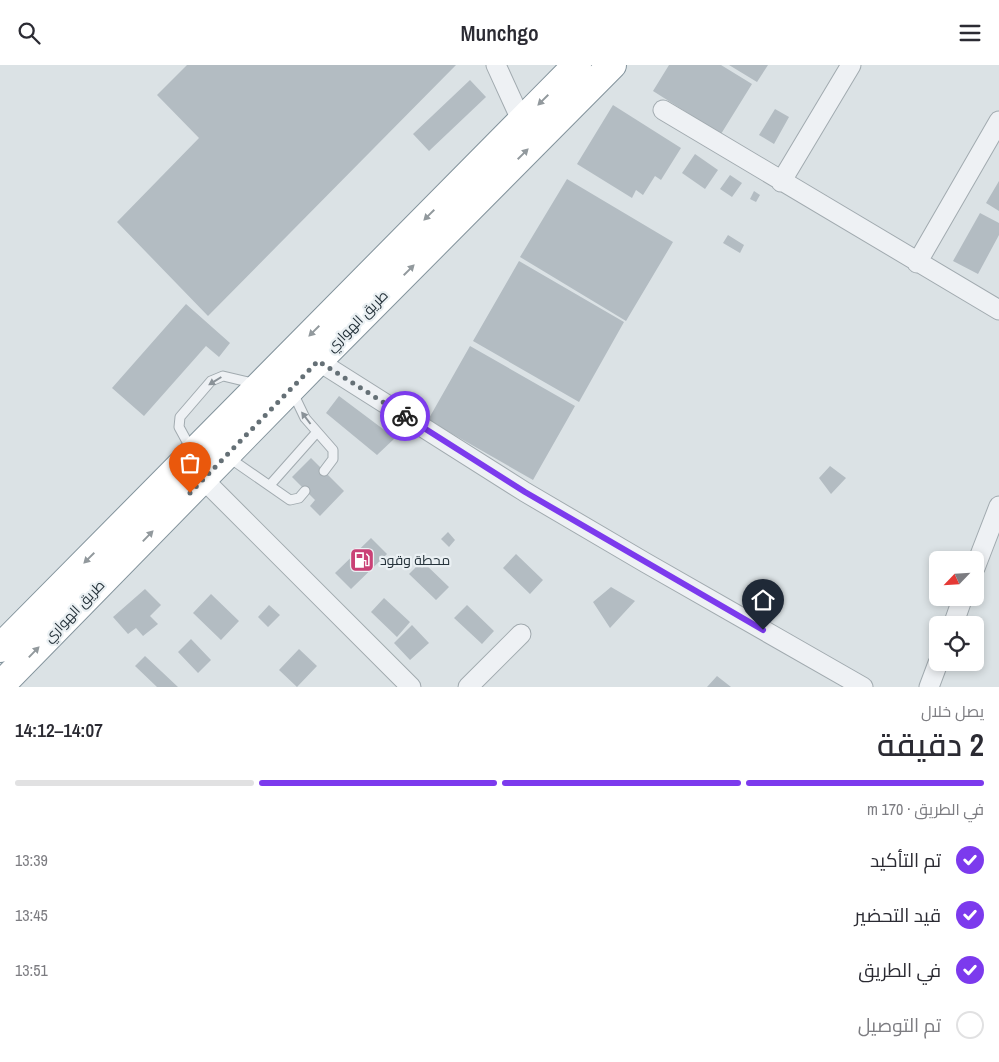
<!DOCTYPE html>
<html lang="ar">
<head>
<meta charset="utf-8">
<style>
	:root { --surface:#fff; --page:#f7f7f7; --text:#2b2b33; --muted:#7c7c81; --line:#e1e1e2; --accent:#7c3aed }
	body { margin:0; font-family:"Archivo Narrow",Cairo,sans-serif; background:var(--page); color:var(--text); direction:rtl; height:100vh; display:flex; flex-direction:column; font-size:19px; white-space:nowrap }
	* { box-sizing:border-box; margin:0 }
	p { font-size:16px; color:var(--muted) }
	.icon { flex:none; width:28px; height:28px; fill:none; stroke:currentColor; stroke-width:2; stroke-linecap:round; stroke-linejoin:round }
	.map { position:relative; height:622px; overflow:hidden; direction:ltr }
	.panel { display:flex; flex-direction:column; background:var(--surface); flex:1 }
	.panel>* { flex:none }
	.needle { width:32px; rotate:245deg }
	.controls { position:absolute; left:929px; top:486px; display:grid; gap:10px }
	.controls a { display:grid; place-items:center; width:55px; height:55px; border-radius:8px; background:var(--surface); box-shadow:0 2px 8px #0003; font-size:25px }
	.pin { position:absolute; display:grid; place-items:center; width:42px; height:42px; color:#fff; margin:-51px -21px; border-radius:50% 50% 50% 0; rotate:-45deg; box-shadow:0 0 5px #0007 }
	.pin .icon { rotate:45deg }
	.courier { position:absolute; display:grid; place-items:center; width:50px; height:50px; margin:-25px; border:4px solid #7c3aed; border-radius:50%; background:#fff; color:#222; box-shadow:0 1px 6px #0007 }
	.head em { font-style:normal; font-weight:600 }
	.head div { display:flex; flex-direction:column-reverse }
	.head { display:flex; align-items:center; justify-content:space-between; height:85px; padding:0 15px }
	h1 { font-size:32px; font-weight:600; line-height:38px }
	.bar { display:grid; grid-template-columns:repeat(4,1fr); gap:8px 5px; align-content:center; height:60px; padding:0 15px }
	.bar i { height:6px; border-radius:4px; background:var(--line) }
	.bar .current { background:var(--accent) }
	.bar p { grid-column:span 4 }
	ol { padding:0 15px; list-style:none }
	li { display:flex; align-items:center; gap:15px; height:55px }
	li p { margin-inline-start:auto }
	li .icon { padding:5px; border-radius:50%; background:var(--accent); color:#fff; stroke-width:4 }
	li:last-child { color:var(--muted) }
	li i { width:28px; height:28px; border:2px solid var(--line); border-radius:50% }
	header { display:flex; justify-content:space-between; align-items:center; height:65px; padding:0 15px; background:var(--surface); font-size:22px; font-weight:600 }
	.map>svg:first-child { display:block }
</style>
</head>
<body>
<header><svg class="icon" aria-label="menu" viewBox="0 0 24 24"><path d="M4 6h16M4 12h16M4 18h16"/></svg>Munchgo<svg class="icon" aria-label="search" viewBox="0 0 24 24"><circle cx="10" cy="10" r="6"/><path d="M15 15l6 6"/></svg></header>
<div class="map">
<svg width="999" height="622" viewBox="0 0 999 622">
	<rect width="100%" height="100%" fill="#dbe2e5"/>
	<path fill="#b3bcc2" d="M187,0H456L208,251L117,157L199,73L157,30Z
		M669,0H721L752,19L721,69L653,26Z
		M729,0H768L757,17Z
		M470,15L486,32L429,86L413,69Z
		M613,40L681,83L661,115L655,111L643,130L636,125L632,133L577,99Z
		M775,44L789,52L774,79L759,70Z
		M695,89L718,105L705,124L682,108Z
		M730,110L742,118L732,132L720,124Z
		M567,114L673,177L626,256L520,192Z
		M999,116V146L986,138Z
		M754,126L760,130L756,137L750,134Z
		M980,148L999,158V170L978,209L953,196Z
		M728,170L744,180L740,188L723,178Z
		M519,196L624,257L579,337L473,276Z
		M186,239L230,278L219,292L206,281L144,351L112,323Z
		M470,281L575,341L533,415L428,355Z
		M339,331L395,373L377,390L326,348Z
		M311,393L344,426L320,451L310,441L315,435L292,412Z
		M830,401L846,413L831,429L819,413Z
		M448,467L455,475L449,482L441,474Z
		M371,473L387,489L351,524L335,508Z
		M516,489L543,515L530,529L503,503Z
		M422,496L449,522L436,535L409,509Z
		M611,522L635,536L610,563L593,537Z
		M145,524L161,540L150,551L158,559L143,571L136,563L128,569L113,552Z
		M211,529L239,556L221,575L193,548Z
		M384,533L410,557L397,572L371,547Z
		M269,540L280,550L268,562L258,552Z
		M467,540L494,566L482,579L454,553Z
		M412,560L429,578L410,595L394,578Z
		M191,574L211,595L198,608L178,587Z
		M299,584L317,601L297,622L279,605Z
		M145,591L178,622H157L135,601Z
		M717,611L731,622H707Z"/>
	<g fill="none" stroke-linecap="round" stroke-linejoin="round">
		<defs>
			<path id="lane" d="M293,328L305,353L333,385V394L324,406
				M191,384L179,362L180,352L211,316L223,311L256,319
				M228,392L290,435L299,433L305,426
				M270,420L317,367"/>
			<path id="street" d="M496,0L522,57
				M663,45L999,245
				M781,117L851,0
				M917,198L999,56
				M318,296L525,427L646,498L863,622
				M203,414L411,622
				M975,503L999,441
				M953,560L963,532
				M468,622L521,569
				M929,622L938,598"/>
			<path id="highway" d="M0,583L577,0
				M0,621L318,296L612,0"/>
		</defs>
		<use href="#lane" stroke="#a1aaaf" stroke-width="11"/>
		<use href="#street" stroke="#a1aaaf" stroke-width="21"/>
		<use href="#highway" stroke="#83939c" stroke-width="30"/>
		<use href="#lane" stroke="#eef1f4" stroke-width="9"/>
		<use href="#street" stroke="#eef1f4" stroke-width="19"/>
		<use href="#highway" stroke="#fff" stroke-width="28"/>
	</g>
	<defs><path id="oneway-solid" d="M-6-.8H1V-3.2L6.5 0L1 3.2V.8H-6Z" transform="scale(1.25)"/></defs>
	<g fill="#92999d">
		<use href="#oneway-solid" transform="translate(543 35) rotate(135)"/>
		<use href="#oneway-solid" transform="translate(523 89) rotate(-45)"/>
		<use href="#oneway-solid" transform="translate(429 150) rotate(135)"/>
		<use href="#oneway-solid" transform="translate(409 205) rotate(-45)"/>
		<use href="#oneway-solid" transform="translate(314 266) rotate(135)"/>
		<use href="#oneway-solid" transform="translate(148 471) rotate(-46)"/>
		<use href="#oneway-solid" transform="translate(89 493) rotate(135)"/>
		<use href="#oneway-solid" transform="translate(34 587) rotate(-46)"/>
	</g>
	<g fill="#8a9298">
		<use href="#oneway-solid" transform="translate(215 316) rotate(148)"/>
		<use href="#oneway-solid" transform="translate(306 353) rotate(-127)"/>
	</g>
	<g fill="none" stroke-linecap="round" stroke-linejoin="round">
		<path stroke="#657076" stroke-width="5" stroke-dasharray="0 9" d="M190,428L318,296L405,351"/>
		<path stroke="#7c3aed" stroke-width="6" d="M405,351L525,427L763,565"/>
	</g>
	<defs>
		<symbol id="fuel-square" viewBox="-11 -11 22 22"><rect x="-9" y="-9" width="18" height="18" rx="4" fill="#ca4176" stroke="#eaf0f3"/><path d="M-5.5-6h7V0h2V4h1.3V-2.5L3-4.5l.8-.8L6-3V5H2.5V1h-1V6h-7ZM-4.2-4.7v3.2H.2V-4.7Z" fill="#fff"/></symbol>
	</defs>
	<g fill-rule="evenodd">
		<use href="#fuel-square" x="348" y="481" width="28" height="28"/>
	</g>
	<g text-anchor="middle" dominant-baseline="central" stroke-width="4.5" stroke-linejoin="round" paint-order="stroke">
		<g font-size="14" fill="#26333b" stroke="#eaf0f3">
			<text transform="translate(357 256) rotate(-45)">طريق الهواري</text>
			<text transform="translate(74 546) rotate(-46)">طريق الهواري</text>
		</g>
		<g font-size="14" fill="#26333b" stroke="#eaf0f3" text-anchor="start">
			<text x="380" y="495">محطة وقود</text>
		</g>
	</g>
</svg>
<div class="controls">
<a><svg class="needle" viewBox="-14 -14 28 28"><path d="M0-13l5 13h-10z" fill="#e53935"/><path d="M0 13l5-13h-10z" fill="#7c7c81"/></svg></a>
<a><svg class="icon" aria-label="locate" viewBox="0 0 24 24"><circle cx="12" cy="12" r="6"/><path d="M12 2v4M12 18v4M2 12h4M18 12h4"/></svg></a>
</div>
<div class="pin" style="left:190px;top:428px;background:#ea580c"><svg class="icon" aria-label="bag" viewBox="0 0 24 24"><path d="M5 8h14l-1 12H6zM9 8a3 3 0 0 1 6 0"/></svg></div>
<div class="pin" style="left:763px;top:565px;background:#1f2937"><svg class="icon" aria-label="home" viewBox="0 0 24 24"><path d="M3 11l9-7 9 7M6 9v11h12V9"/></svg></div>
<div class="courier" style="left:405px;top:351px"><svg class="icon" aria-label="bike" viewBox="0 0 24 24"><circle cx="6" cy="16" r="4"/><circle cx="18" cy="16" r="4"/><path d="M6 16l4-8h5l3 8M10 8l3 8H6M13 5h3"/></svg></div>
</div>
<section class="panel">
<div class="head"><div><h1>2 دقيقة</h1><p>يصل خلال</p></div><em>14:07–14:12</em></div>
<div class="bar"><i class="current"></i><i class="current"></i><i class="current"></i><i></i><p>في الطريق · 170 m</p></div>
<ol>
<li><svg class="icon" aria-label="check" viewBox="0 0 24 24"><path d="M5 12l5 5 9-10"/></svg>تم التأكيد<p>13:39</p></li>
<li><svg class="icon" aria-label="check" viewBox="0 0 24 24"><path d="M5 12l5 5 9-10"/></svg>قيد التحضير<p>13:45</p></li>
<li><svg class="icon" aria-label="check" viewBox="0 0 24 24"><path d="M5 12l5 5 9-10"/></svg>في الطريق<p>13:51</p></li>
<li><i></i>تم التوصيل</li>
</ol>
</section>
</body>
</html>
